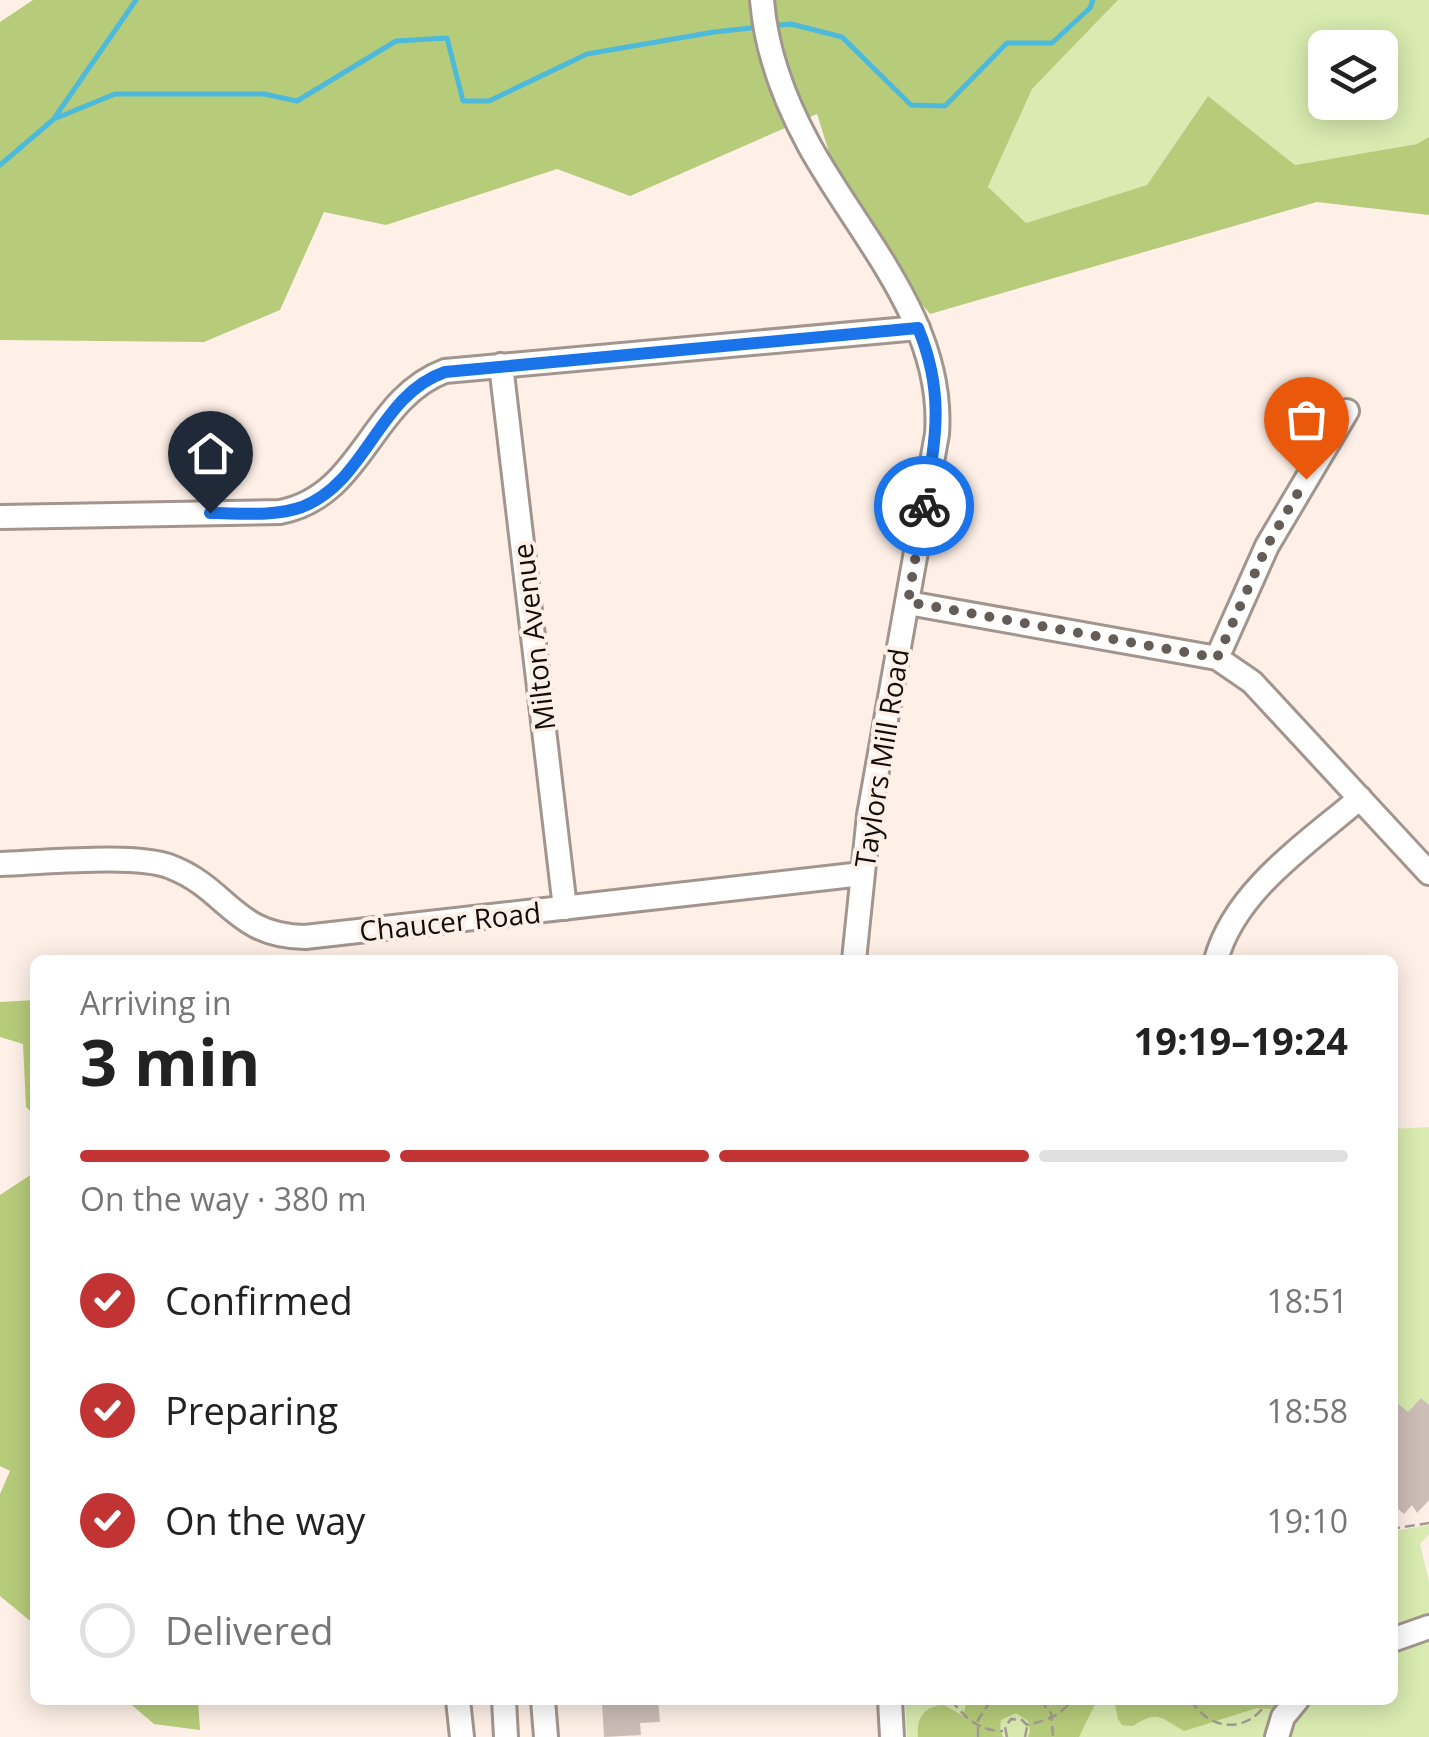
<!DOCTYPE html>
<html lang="en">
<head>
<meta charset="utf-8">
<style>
	:root { --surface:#fff; --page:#f6f6f6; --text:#222; --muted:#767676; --line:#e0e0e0; --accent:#c23333 }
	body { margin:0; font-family:"Open Sans",sans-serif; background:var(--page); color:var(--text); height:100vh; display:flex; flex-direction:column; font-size:38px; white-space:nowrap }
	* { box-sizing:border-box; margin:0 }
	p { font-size:32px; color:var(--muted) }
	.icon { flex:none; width:55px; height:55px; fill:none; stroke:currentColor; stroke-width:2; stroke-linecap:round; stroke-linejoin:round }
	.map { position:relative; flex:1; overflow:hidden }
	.sheet { position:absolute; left:30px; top:955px; width:1368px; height:750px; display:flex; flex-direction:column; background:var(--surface); border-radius:15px; box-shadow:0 5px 25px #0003 }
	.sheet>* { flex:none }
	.buttons { position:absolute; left:1308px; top:30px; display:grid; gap:20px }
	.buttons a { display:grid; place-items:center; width:90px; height:90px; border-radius:15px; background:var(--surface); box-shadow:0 5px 25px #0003; font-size:50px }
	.pin { position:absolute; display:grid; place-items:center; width:85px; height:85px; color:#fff; margin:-102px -42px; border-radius:50% 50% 50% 0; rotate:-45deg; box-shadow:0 0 10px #0007 }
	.pin .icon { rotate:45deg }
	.courier { position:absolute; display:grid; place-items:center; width:100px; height:100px; margin:-50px; border:8px solid #1a73e8; border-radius:50%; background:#fff; color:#222; box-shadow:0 2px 12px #0007 }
	.headline em { font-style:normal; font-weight:700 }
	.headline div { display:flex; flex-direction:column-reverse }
	.headline { display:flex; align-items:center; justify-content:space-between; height:170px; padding:0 50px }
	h1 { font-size:65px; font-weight:700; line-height:75px }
	.bar { display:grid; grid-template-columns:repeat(4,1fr); gap:15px 10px; align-content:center; height:120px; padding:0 50px }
	.bar i { height:12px; border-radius:8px; background:var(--line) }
	.bar .on { background:var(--accent) }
	.bar p { grid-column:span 4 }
	ol { padding:0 50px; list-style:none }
	li { display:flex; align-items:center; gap:30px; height:110px }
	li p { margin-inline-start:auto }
	li .icon { padding:10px; border-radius:50%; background:var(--accent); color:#fff; stroke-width:4 }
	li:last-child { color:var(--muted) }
	li i { width:55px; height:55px; border:5px solid var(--line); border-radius:50% }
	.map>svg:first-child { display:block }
</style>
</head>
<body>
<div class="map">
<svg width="1429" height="1737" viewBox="0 0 1429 1737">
	<rect width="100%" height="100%" fill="#fef0e7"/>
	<path fill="#d9ebb0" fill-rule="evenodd" d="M1118,0H1429V137L1417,144L1295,165L1208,96L1147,185L1026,223L988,188L1032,89ZM1325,48H1380V102H1325Z
		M1429,1127V1405L1421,1398L1408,1412L1393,1398L1392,1129Z
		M1429,1525V1534L1420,1544L1429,1582V1614L1397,1627C1397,1598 1392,1566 1393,1536L1400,1530Z
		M1429,1639V1737H1290L1296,1717L1313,1700H1392L1393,1653Z
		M905,1700H1281L1271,1714L1264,1737H907Z"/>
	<path fill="#b6cc7a" d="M33,0H1118L1032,89L988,187L1026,223L1147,185L1208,96L1295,165L1417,144L1429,137V215L1317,202L930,314L849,216L817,114L630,196L557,169L386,225L324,212L280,310L204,342L0,340V22Z
		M35,1000V1115L26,1107L23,1044L0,1037V1002Z
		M35,1172V1625L0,1596V1494L10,1471L0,1466V1195Z
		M126,1700H198L200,1730L154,1724Z
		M967,1700H1097L1079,1737H1028L1030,1731L1028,1721L1016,1713L1001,1720L1000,1730L1003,1737H918C916,1718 924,1706 944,1705L963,1716Z
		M1114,1700H1286L1270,1709L1257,1708L1184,1731C1161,1718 1158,1709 1133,1726L1122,1725L1118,1719Z"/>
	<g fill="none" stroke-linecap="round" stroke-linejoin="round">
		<path stroke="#4dbadb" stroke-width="5" d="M771,26L791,24L842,37L911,105L945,106L1007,43H1052L1090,8L1093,0
			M55,117L136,0
			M0,165L54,119L115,94H264L297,101L396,41L447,38L463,101H489L587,54L714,32L760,27"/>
	</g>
	<path fill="#ccbdb7" d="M1392,1398L1408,1412L1421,1398L1429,1405V1500L1417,1513L1412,1505L1404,1514L1392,1504Z
		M658,1700L660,1722L640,1723L641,1735L604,1737L602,1703Z"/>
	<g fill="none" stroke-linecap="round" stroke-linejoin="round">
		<defs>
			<path id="minor" d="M762,0C766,50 785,101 809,145C859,236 945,323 937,434L869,815L854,960
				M501,365L565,908
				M0,517L280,512C363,496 370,399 445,371L918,328
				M908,603L1217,658L1252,682L1429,873
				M1217,658L1267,546L1347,411
				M0,864C41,863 136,853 171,867C228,889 234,936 305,937L862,874
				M1216,960C1235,890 1308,843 1360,798
				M1392,1640L1429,1627
				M458,1700L462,1737
				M504,1700L506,1737
				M543,1700L546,1737
				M890,1700L892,1737
				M1277,1737L1283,1717L1297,1700"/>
		</defs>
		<use href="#minor" stroke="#a2958d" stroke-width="28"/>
		<path stroke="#a49a93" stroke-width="2.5" stroke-dasharray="10 5" stroke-linecap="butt" d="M1392,1533L1397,1528L1429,1523
			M951,1700C965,1718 979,1731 1003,1731
			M1040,1700L1051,1713L1053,1737
			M1191,1700C1209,1732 1250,1734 1268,1700
			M978,1737V1720L991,1700
			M1007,1737L1005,1727L1011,1719L1022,1720L1027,1725C1047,1720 1059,1717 1072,1700
			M1025,1737L1027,1727"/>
		<use href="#minor" stroke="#fff" stroke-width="22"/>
	</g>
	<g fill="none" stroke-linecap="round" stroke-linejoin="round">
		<path stroke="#645c57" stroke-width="10" stroke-dasharray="0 18" d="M924,506L908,602L1217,658L1267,546L1306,479"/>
		<path stroke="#1a73e8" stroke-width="12" d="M210,513C239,513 274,517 302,507C367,482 378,395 445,372L918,328C945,393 936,439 924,506"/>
	</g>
	<g text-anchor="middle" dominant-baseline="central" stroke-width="8" stroke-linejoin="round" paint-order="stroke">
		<g font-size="28" fill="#110d0a" stroke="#fef0e7">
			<text transform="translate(533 637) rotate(-97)">Milton Avenue</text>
			<text transform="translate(881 758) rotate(-81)">Taylors Mill Road</text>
			<text transform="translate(450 921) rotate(-6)">Chaucer Road</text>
		</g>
	</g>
</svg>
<div class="buttons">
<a><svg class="icon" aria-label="layers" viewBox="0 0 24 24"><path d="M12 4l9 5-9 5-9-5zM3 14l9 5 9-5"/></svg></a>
</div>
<div class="pin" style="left:1306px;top:479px;background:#ea580c"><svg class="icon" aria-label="bag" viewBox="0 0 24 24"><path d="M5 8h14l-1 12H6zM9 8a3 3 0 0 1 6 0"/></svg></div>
<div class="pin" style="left:210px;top:513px;background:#1f2937"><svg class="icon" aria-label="home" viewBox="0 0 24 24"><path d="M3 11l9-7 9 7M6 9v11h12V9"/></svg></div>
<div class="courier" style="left:924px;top:506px"><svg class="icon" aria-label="bike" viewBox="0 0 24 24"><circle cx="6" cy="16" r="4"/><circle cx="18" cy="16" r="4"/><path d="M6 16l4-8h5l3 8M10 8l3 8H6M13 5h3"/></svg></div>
<section class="sheet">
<div class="headline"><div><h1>3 min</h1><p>Arriving in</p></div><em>19:19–19:24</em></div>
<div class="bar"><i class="on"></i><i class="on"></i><i class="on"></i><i></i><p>On the way · 380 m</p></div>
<ol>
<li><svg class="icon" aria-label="check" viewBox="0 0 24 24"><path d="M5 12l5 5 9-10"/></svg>Confirmed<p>18:51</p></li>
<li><svg class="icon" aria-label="check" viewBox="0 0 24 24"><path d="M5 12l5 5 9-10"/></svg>Preparing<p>18:58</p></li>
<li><svg class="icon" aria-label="check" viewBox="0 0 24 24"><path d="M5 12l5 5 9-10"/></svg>On the way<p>19:10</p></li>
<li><i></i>Delivered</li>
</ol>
</section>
</div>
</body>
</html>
